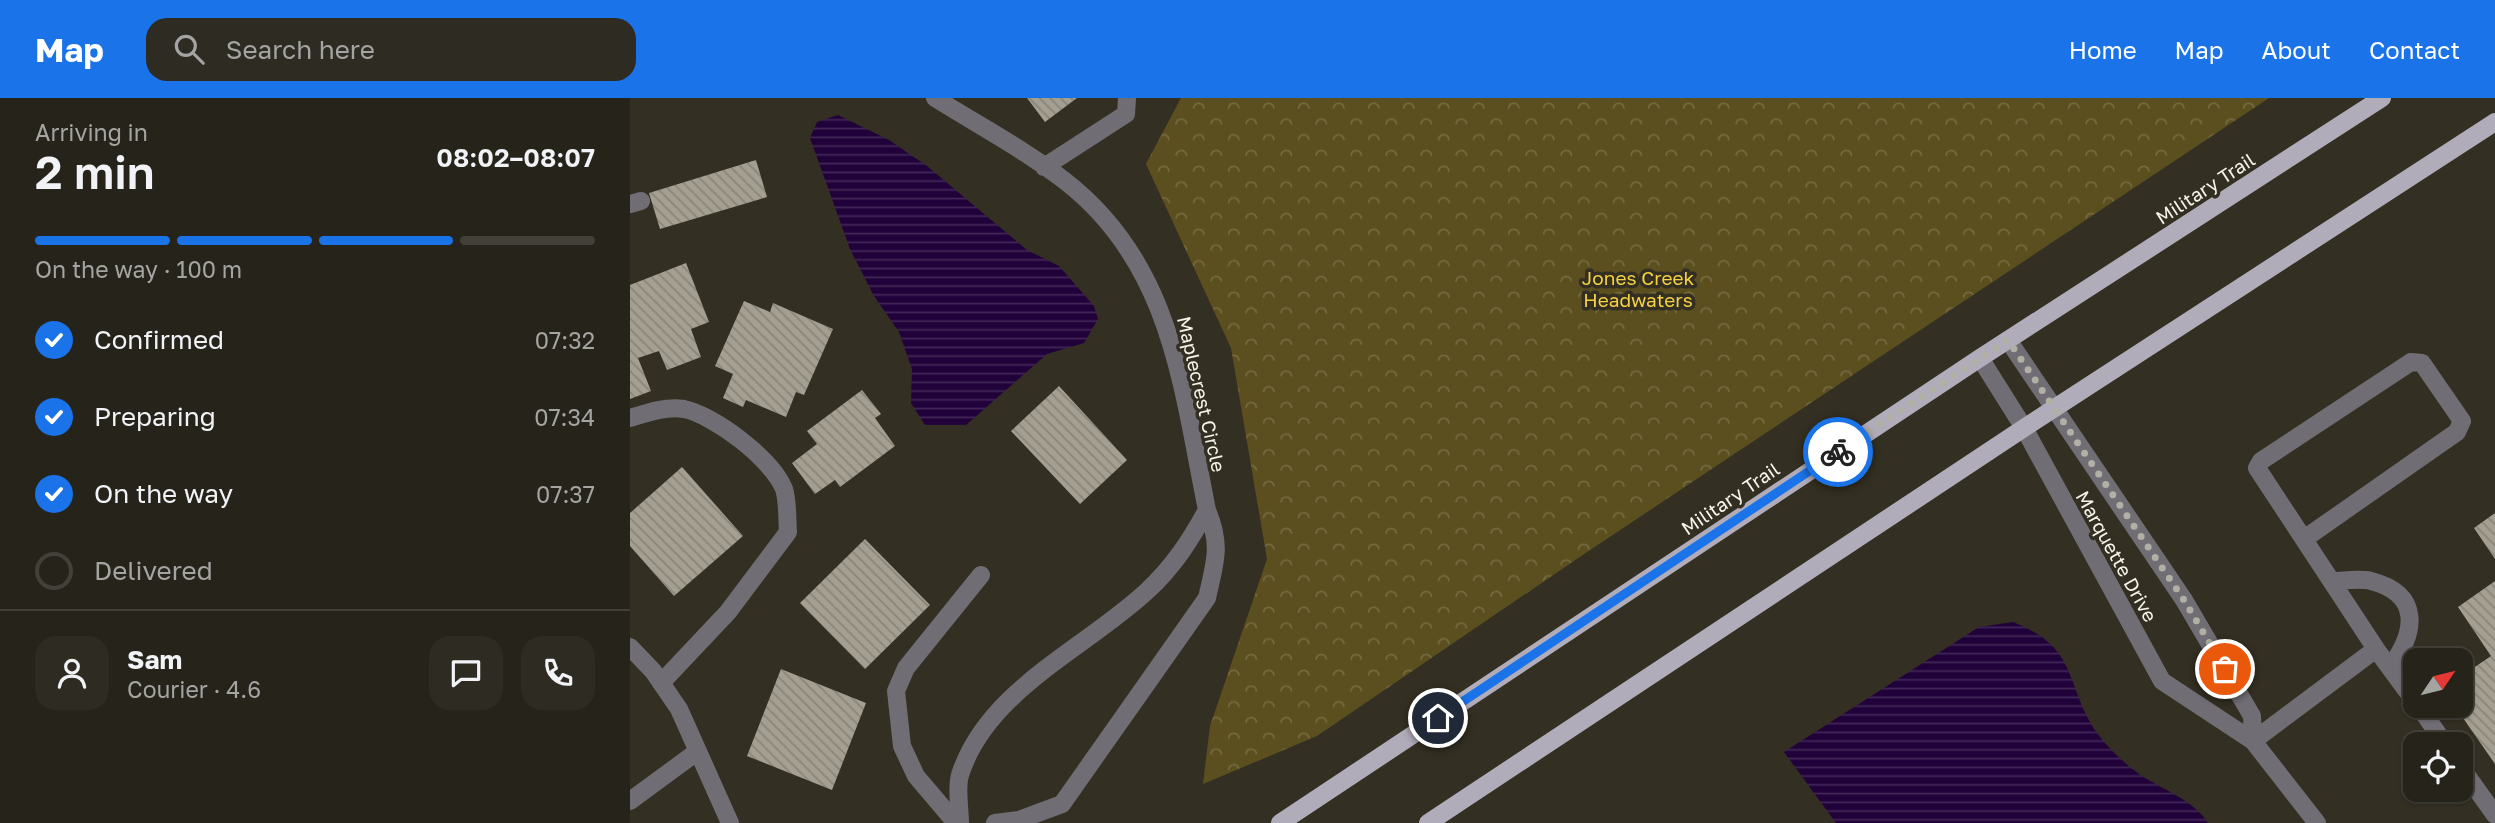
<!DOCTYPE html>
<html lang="en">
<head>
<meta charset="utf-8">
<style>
	:root { --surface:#26231a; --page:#2e2b23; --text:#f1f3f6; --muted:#a4a4a2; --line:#424039; --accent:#1a73e8 }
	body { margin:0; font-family:"Golos Text",sans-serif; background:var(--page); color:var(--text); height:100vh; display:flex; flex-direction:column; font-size:26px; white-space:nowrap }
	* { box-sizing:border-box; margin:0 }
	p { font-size:23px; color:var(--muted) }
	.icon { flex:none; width:38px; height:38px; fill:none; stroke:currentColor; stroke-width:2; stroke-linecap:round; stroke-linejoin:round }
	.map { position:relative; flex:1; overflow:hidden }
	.panel { display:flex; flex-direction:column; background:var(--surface); width:630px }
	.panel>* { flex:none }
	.needle { width:46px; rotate:55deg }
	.tools { position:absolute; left:1773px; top:550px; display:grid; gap:14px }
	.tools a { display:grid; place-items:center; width:70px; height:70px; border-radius:14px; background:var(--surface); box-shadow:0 2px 5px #0004,0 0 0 2px var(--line); font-size:35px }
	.pin { position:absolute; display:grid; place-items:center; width:60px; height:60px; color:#fff; margin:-30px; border:4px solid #fff; border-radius:50%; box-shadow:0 2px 7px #0007 }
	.courier { position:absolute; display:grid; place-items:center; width:70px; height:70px; margin:-35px; border:5px solid #1a73e8; border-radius:50%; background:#fff; color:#222; box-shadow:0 2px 9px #0007 }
	.head em { font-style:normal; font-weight:600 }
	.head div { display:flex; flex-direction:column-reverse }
	.head { display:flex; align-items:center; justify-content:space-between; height:119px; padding:0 35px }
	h1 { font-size:46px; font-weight:600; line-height:52px }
	.bar { display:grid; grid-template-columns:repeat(4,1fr); gap:10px 7px; align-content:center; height:84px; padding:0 35px }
	.bar i { height:9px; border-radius:5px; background:var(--line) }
	.bar .on { background:var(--accent) }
	.bar p { grid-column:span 4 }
	.line { display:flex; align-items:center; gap:18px; padding:0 35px; border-top:2px solid var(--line) }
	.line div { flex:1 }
	.round { display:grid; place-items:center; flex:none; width:74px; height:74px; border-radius:21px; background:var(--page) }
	ol { padding:0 35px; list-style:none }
	li { display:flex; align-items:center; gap:21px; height:77px }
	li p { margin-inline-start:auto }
	li .icon { padding:7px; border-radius:50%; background:var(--accent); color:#fff; stroke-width:4 }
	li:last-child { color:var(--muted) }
	li i { width:38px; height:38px; border:4px solid var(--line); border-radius:50% }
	header { display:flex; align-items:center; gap:42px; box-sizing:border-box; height:98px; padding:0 35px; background:var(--accent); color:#fff }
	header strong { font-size:33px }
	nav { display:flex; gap:38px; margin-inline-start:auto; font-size:24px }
	.search { width:490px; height:63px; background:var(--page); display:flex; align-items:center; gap:18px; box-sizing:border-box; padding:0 24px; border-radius:21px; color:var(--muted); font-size:26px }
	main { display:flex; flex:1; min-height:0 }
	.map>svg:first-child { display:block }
</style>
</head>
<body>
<header>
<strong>Map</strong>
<div class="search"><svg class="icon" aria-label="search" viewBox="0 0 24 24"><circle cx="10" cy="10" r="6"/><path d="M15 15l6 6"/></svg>Search here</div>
<nav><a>Home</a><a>Map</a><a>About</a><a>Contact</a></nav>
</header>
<main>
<section class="panel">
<div class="head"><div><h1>2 min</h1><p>Arriving in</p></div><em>08:02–08:07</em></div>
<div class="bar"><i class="on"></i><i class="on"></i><i class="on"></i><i></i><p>On the way · 100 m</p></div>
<ol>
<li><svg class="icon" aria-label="check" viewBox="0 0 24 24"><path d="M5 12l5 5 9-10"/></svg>Confirmed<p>07:32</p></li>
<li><svg class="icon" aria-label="check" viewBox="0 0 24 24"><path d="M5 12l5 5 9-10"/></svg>Preparing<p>07:34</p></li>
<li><svg class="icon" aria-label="check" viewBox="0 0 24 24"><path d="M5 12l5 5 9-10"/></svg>On the way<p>07:37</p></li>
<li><i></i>Delivered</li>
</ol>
<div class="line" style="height:126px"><a class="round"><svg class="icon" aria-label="person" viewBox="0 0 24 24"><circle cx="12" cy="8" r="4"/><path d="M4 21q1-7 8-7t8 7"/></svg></a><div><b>Sam</b><p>Courier · 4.6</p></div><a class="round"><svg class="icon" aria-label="chat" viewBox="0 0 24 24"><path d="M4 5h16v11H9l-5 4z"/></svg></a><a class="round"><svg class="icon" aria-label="phone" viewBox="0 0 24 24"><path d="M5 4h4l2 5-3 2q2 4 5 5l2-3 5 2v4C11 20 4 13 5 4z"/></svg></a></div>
</section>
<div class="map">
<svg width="1865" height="725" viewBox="0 0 1865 725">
	<defs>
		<pattern id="forest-crowns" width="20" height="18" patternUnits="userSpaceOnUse" patternTransform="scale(1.75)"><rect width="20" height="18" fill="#5c4f1f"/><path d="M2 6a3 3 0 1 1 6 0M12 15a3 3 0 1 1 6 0" fill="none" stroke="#746940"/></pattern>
		<pattern id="water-rules" width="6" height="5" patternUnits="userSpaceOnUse" patternTransform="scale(1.75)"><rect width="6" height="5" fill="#20013a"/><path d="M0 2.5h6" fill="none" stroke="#412757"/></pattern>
		<pattern id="building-back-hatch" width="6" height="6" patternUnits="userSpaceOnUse" patternTransform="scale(1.75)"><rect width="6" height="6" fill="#a49f90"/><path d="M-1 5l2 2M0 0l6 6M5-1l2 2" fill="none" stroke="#89857a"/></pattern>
	</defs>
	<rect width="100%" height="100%" fill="#332f22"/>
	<path fill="url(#forest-crowns)" d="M551,0H1639L957,454L687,638L573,686L580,628L637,461L601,250L516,66Z"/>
	<path fill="url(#water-rules)" d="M208,17L259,42L297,68L397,152L429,168L464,208L468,221L454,245L417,256L336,327H295L281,305L282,271L269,234L244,198L220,151L180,40L187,24Z
		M1383,524C1450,550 1434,587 1467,635C1477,649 1495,666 1509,676C1531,691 1564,702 1578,725H1206L1154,654L1349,529Z"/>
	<path fill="url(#building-back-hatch)" d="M397,0H447L415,24Z
		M126,62L137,99L30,131L19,95Z
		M56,165L79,224L61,231L71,259L37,272L29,253L8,260L21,293L0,301V187Z
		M114,203L140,214L143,205L203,231L174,297L166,294L156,319L116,302L113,309L93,300L103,276L85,268Z
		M429,288L497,362L450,406L381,333Z
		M232,292L251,316L245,320L265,348L210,389L205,382L185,396L162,365L187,346L177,333Z
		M52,369L113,438L44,498L0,448V415Z
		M1865,415V461L1844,430Z
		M235,441L300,507L235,571L170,505Z
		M1865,483V666L1824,607H1830V579L1861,558L1828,509Z
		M151,571L236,605L202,692L117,658Z"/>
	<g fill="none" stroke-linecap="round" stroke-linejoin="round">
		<path stroke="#706e74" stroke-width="18" d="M305,0C348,27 395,52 435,83C542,166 552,289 577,412C592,448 585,464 577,500L432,706L389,722L365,725
			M414,69L496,16L497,0
			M0,106L11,103
			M1378,242L1554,502L1622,618L1623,643
			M1350,260L1394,330L1532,583L1623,643L1687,725
			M0,320C16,315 36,308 54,311C84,317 142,361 154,391C158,403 157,422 158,434L98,514L31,585
			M1674,441L1827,334L1832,323L1792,265L1781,264L1631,363L1627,370L1746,551L1785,604
			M1702,483C1714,483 1729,480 1741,483C1792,496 1786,535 1760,569
			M0,549L23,573L49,611L100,725
			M1788,607L1815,646
			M1623,643L1746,551
			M1830,668L1865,717
			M0,703L68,653
			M326,725L286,678L272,648L266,593L276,570L351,477
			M330,725C330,711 326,690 330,677C357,592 456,550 517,493C543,469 560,443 577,412"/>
		<path stroke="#b1acb9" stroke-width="18" d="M650,725L1350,260L1752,0
			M798,725L1394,330L1865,24"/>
	</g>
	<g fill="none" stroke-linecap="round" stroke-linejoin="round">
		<path stroke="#b2afa5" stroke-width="7" stroke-dasharray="0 12.6" d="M1208,354L1378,242L1554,502L1595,571"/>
		<path stroke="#1a73e8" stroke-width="9" d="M808,620L1208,354"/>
	</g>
	<g text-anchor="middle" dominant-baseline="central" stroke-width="7" stroke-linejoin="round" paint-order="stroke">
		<g font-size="19" fill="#f6f4eb" stroke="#332f22">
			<text transform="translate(1575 90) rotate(-33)">Military Trail</text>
			<text transform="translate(572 296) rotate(77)">Maplecrest Circle</text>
			<text transform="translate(1100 400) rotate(-34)">Military Trail</text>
			<text transform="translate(1487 458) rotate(61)">Marquette Drive</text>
		</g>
		<g font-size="19" fill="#f6d141" stroke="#332f22">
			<text x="1008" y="179">Jones Creek<tspan x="1008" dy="22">Headwaters</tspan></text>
		</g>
	</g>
</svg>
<div class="tools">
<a><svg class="needle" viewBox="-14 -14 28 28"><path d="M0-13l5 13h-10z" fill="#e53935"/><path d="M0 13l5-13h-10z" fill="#a4a4a2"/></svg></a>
<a><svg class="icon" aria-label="locate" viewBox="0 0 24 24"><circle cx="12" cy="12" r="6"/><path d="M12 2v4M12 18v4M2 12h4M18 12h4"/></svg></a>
</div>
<div class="pin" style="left:1595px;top:571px;background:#ea580c"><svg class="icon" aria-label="bag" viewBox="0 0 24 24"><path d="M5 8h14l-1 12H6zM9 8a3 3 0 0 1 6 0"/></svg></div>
<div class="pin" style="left:808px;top:620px;background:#1f2937"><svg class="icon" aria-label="home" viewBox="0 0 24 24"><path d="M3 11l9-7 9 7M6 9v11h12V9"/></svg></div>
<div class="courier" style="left:1208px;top:354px"><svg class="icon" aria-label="bike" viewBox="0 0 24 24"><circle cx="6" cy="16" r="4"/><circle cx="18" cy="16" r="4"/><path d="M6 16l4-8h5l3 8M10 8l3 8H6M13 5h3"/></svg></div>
</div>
</main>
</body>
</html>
